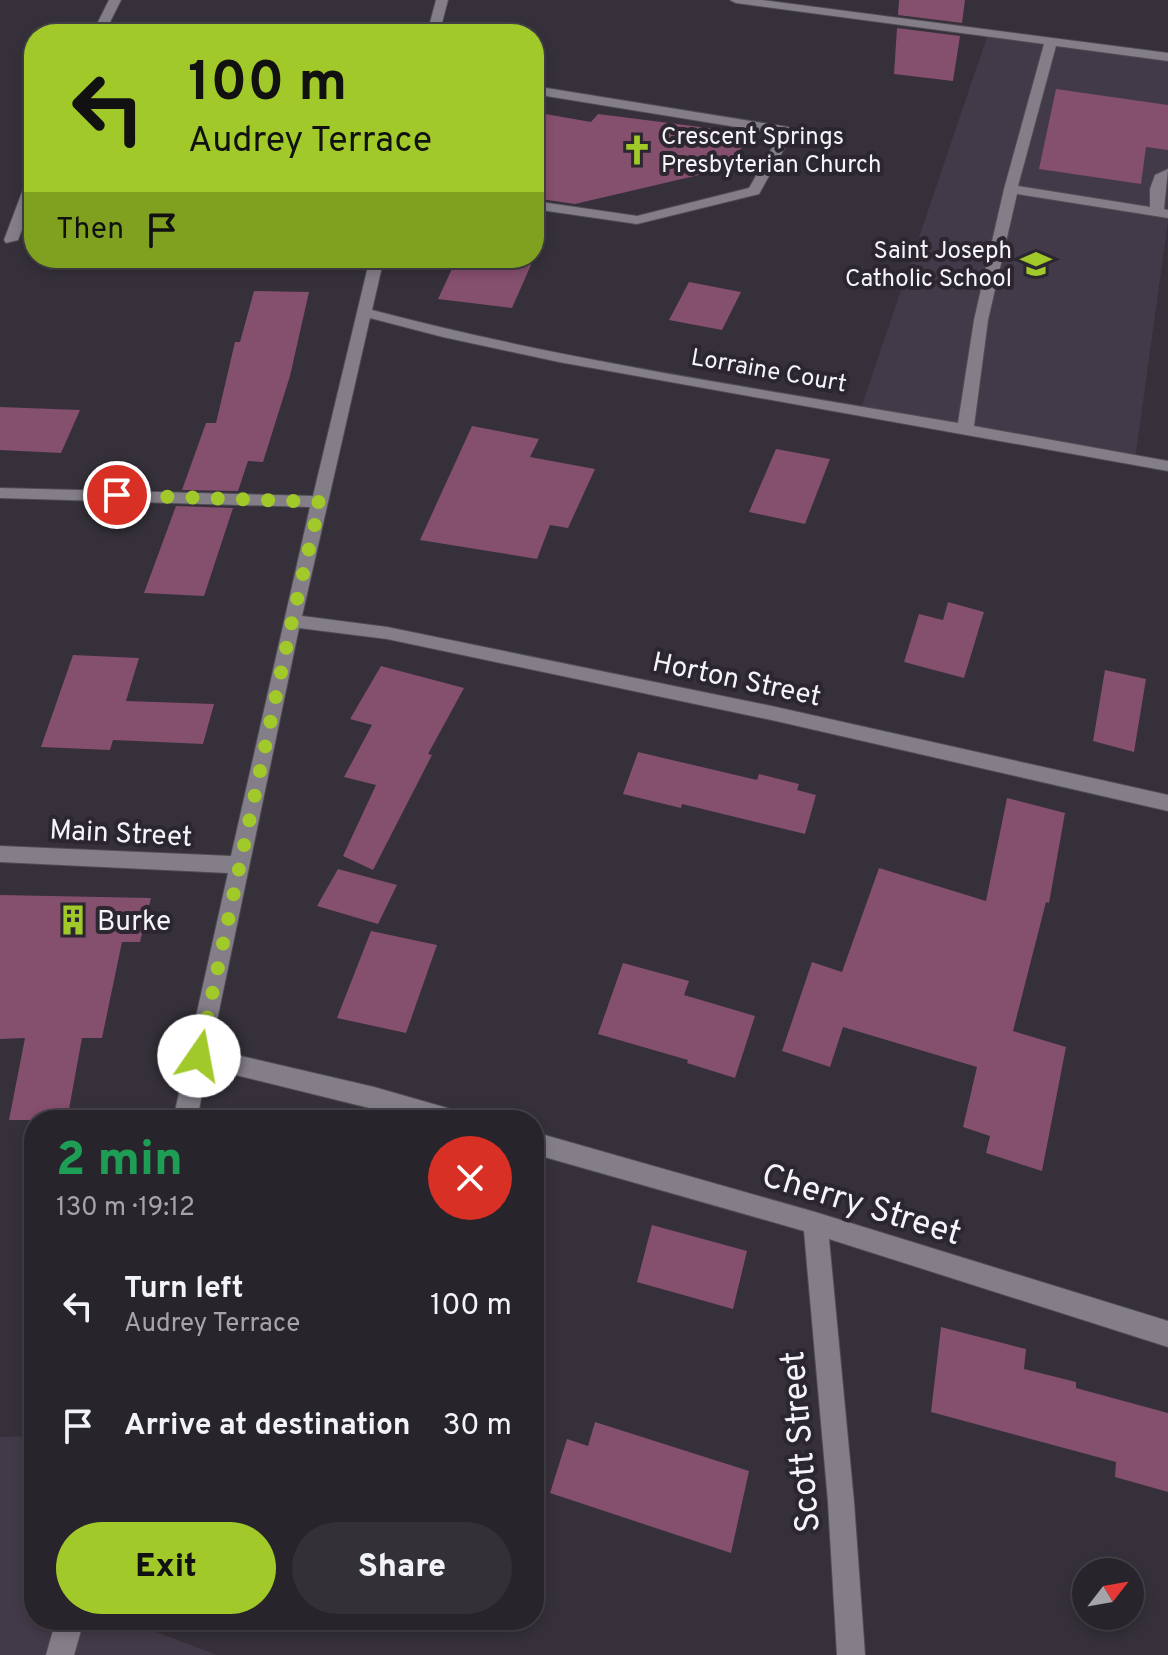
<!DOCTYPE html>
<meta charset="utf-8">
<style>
:root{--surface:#28242b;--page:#343037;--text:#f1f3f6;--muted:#a5a4a9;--line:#444147;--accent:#a1c929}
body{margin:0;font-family:Overpass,sans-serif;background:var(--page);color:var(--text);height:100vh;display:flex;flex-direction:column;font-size:30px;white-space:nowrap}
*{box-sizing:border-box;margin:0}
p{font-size:26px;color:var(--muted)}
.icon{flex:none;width:44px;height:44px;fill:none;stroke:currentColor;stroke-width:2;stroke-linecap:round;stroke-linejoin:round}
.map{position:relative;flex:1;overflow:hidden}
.side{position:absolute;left:24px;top:1110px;width:520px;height:520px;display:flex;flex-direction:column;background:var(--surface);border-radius:32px;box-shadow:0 4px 12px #0003,0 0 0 2px var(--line)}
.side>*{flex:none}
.hud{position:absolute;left:24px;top:24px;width:520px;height:244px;border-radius:32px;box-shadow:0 4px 12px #0003,0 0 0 2px var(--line);background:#a1c929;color:#111;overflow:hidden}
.needle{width:52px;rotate:59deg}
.fabs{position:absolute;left:1072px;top:1558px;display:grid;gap:16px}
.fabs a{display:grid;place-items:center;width:72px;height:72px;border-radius:50%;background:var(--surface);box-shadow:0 4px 12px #0003,0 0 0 2px var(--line);font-size:40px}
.pin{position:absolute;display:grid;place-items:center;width:68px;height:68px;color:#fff;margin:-34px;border:4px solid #fff;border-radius:50%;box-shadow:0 2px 8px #0007}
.me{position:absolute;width:88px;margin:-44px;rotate:12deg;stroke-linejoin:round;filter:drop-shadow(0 0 6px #0008)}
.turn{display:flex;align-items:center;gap:28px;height:168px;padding:0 32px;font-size:36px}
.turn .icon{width:104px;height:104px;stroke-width:2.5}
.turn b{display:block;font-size:56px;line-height:68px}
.then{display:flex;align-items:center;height:76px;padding:0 32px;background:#0003;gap:16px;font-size:30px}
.round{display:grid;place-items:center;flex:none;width:84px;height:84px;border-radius:42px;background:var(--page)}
.summary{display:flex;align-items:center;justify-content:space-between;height:136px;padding:0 32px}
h1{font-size:48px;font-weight:800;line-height:60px;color:#1e9e55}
.action{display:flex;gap:16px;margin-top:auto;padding:16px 32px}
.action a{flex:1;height:92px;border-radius:48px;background:var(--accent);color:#111;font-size:32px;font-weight:800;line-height:92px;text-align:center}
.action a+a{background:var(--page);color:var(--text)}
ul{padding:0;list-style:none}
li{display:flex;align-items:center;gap:24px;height:120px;padding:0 32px}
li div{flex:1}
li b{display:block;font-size:30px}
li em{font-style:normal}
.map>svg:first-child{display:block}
.built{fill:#423a48}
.building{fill:#854f6e}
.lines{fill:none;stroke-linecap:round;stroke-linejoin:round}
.minor-casing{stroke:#514d54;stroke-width:2}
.minor{fill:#847e88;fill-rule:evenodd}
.route{stroke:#a1c929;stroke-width:14;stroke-dasharray:0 25.2}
.labels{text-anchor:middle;stroke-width:8;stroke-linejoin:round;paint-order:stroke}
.far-poi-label{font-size:24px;fill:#f6f3f9;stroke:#2b262f;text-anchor:start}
.far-street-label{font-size:24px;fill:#f6f3f9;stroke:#2b262f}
.street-label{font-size:28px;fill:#f6f3f9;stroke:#2b262f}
.poi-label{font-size:28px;fill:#f6f3f9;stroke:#2b262f;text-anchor:start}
.near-street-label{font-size:34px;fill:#f6f3f9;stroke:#2b262f}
</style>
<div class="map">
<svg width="1168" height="1655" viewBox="0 0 1168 1655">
<rect width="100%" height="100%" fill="#353039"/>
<g class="built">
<polygon points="988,34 1168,57 1168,221 1135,460 860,411"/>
<polygon points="34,1436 34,1620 124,1620 217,1655 0,1655 0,1437"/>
</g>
<g class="building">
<polygon points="899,0 965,0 962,23 898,15"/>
<polygon points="897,28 960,36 953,81 894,74"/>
<polygon points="1056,89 1168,105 1168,150 1146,147 1141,184 1039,169"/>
<polygon points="534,112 591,122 598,114 748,133 733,167 575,204 534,198"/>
<polygon points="457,258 534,258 512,308 438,299"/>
<polygon points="689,282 741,292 722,330 669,320"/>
<polygon points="254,291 309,292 290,376 263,462 248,461 238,491 182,490 206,423 216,423 235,342 240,342"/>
<polygon points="0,407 80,410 61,453 0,450"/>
<polygon points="472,426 539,439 530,457 595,469 568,528 550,525 537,559 420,540"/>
<polygon points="776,449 830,459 805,524 749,512"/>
<polygon points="176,506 233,508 204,596 144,593"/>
<polygon points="948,602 984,612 964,678 904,662 919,614 943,620"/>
<polygon points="73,655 139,658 126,701 214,704 203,744 113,740 110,750 41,747"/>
<polygon points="381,666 464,688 428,754 432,755 373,870 343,856 376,785 344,777 372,725 350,719"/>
<polygon points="1105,670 1146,679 1134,752 1093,741"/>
<polygon points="638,752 757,780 759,774 799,784 797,790 816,795 805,834 682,804 681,808 623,794"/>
<polygon points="1007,798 1065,813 1049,903 1046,902 1013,1031 1066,1047 1042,1171 986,1153 990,1136 963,1127 977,1067 843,1027 830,1067 782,1051 812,962 842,972 879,868 986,901"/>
<polygon points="338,869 397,885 378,924 317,906"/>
<polygon points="0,895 151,898 140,942 122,942 102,1038 82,1038 67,1120 9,1120 25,1038 0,1039"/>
<polygon points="371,931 437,945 406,1033 337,1018"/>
<polygon points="623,963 689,981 684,995 755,1016 735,1078 687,1063 688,1060 598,1034"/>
<polygon points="652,1225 747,1251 733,1309 637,1282"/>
<polygon points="941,1327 1026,1349 1024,1369 1076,1382 1076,1388 1168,1413 1168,1492 1115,1477 1116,1462 931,1412"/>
<polygon points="595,1422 749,1471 731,1553 550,1493 567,1439 588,1446"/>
</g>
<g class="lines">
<g class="minor-casing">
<g id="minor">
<polygon points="109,0 121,0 104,34 92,34"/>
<polygon points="436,0 448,0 439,34 427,34"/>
<path d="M730,0H762L1168,53V61L1056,46L1018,186L1150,207V189L1155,175L1168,169L1164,209L1168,210V218L1017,194L988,320L974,426L1168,461V471L559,362L443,337L370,318L302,616L387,627L776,707L1168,795V811L776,721L387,639L299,628L211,1049L374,1087L454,1110L462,1113L466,1120H418L207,1068L197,1120H173L228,873L0,862V846L231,856L310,507L0,498V488L313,496L370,258H384L372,310C564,361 763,389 958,423L974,320L1004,189L1044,44L736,3Z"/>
<polygon points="534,86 788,127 794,131 759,194 637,224 534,209 534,201 637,216 749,188 780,134 534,94"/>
<polygon points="34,175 34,197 18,240 6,243 4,240 27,179"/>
<polygon points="534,1132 815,1212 1168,1321 1168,1347 829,1239 854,1502 865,1655 837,1655 828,1502 804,1231 534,1154"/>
<polygon points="56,1620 84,1620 74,1655 46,1655"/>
</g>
</g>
<use href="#minor" class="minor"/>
</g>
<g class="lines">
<polyline class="route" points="117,495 320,502 292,621 199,1056"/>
</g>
<defs>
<g id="church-bare" transform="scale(2.4)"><path d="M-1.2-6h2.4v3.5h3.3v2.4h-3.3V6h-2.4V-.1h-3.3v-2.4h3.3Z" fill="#a1c929" stroke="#2b262f" stroke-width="2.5" paint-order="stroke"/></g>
<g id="school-bare" transform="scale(2.4)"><path d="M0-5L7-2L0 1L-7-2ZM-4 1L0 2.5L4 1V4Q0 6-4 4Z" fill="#a1c929" stroke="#2b262f" stroke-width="2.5" paint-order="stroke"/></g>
<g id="building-bare" transform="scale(2.4)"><path d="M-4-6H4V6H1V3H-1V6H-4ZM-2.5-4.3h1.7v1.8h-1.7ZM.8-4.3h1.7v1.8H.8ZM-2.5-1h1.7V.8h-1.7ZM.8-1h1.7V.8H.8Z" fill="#a1c929" stroke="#2b262f" stroke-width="2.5" paint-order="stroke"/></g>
</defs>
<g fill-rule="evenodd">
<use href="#church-bare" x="637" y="150"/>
<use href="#school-bare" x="1036" y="264"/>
<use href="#building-bare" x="73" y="920"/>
</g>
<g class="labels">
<g class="far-poi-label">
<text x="661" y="144">Crescent Springs<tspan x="661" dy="28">Presbyterian Church</tspan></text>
<text x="1012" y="258" text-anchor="end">Saint Joseph<tspan x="1012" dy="28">Catholic School</tspan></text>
</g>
<g class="far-street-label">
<text transform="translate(769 370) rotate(10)" y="8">Lorraine Court</text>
</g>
<g class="street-label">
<text transform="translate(737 678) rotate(12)" y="10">Horton Street</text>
<text transform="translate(121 832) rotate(3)" y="10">Main Street</text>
</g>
<g class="poi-label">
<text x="97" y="930">Burke</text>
</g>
<g class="near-street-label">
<text transform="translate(862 1203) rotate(17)" y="12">Cherry Street</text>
<text transform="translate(799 1442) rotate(-95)" y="12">Scott Street</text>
</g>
</g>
</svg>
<div class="fabs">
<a><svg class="needle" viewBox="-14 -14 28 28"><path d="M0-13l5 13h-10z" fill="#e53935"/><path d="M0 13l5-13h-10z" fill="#a5a4a9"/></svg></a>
</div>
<div class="pin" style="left:117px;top:495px;background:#d93025"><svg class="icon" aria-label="arrive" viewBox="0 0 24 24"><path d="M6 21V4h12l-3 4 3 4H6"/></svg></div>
<svg class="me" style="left:199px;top:1056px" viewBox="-20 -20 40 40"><circle r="19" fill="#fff"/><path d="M0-13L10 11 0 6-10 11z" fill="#a1c929"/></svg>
<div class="hud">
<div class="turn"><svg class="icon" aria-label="left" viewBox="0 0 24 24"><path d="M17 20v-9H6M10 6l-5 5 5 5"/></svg><div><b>100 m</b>Audrey Terrace</div></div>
<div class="then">Then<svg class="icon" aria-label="arrive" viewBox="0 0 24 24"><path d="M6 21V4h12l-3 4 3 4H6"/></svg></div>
</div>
<section class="side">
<div class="summary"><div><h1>2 min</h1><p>130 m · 19:12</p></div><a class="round" style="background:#d93025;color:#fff"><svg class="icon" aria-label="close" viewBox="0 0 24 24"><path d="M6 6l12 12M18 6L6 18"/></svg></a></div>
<ul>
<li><svg class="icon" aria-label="left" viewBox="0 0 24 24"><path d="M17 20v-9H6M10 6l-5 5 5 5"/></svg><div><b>Turn left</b><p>Audrey Terrace</p></div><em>100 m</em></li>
<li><svg class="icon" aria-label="arrive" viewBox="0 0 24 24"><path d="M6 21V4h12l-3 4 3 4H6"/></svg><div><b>Arrive at destination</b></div><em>30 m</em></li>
</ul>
<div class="action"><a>Exit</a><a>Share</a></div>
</section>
</div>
